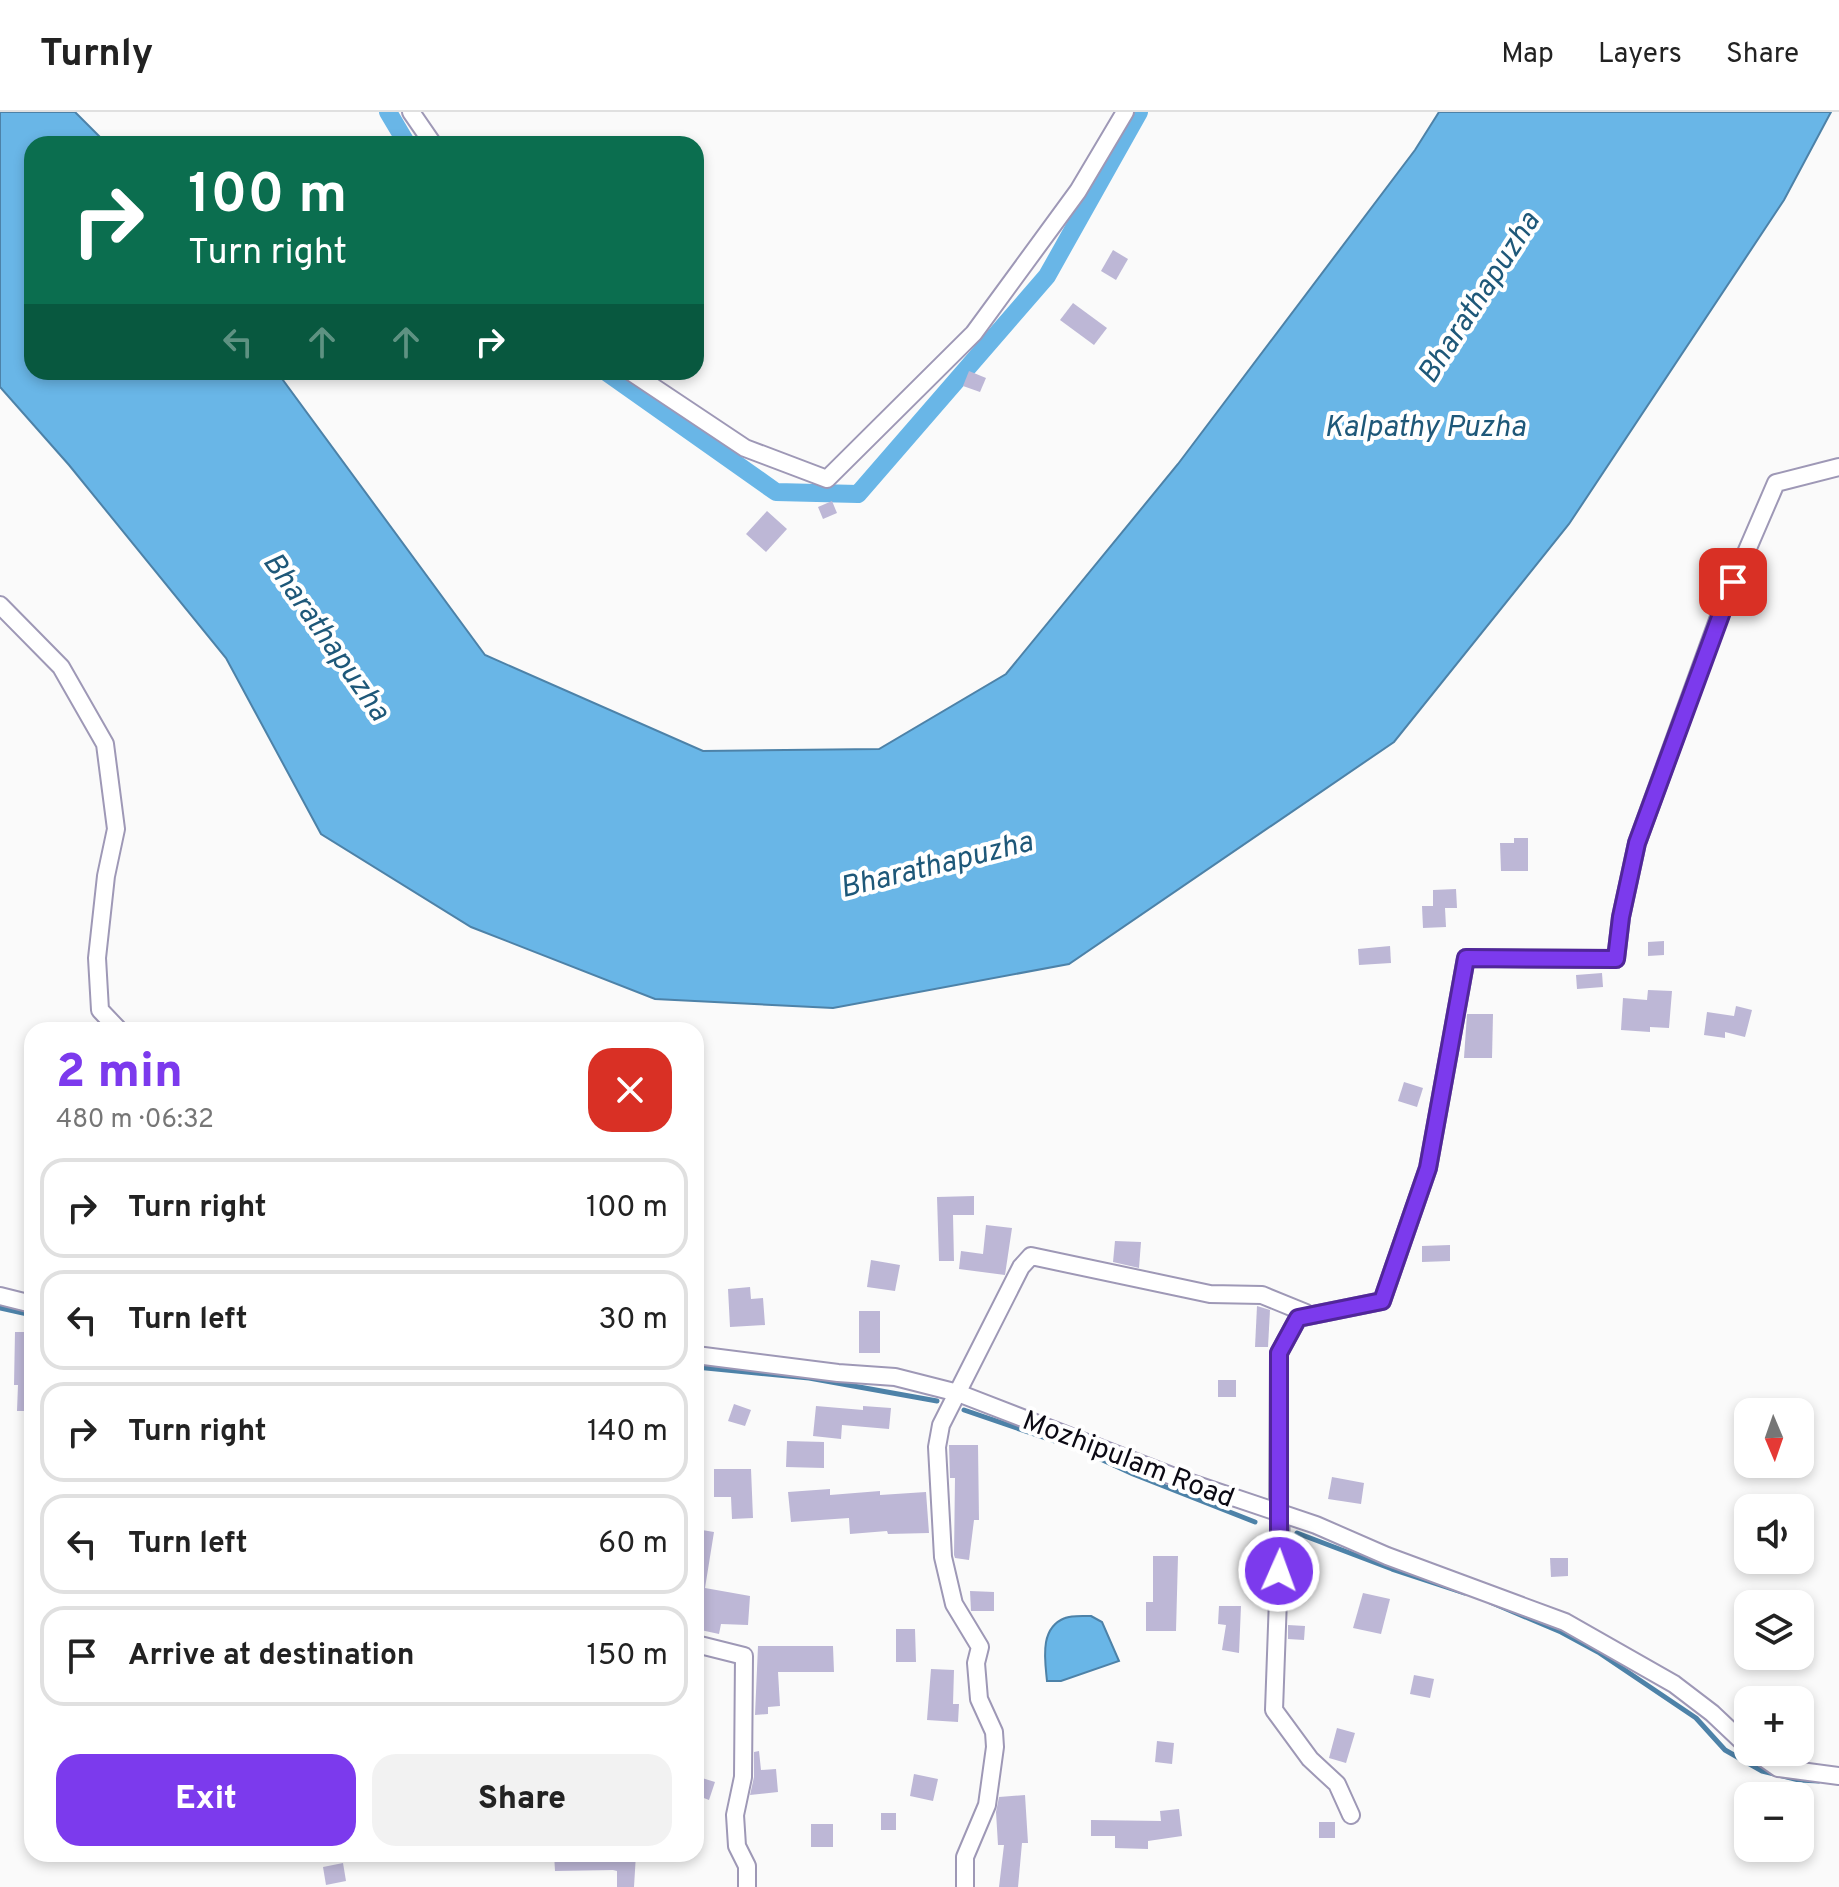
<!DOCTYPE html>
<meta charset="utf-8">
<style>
:root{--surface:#fff;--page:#f2f2f2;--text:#222;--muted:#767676;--line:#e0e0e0;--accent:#7c3aed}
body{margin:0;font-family:Overpass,sans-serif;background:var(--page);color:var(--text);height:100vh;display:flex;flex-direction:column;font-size:30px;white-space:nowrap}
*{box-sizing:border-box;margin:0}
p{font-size:26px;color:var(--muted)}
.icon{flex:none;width:44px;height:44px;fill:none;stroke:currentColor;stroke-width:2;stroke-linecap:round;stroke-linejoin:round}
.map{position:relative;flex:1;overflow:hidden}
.details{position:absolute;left:24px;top:910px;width:680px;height:840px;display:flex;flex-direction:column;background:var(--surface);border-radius:24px;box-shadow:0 4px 12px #0003}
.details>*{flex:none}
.top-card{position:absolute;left:24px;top:24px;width:680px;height:244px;border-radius:24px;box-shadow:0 4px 12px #0003;background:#0b6e4f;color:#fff;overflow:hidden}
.needle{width:52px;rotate:178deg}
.fabs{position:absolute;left:1734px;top:1286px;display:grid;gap:16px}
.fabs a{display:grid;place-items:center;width:80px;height:80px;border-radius:16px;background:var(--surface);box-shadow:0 4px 12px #0003;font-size:40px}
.pin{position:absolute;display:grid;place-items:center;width:68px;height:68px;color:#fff;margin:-34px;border-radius:16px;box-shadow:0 4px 12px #0006}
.me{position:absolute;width:88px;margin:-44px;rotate:2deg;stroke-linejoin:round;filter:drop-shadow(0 0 6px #0008)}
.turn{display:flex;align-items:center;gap:28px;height:168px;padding:0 32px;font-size:36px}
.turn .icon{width:104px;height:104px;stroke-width:2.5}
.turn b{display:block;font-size:56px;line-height:68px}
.lanes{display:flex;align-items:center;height:76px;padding:0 32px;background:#0003;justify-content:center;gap:40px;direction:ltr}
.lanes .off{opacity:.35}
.round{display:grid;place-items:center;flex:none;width:84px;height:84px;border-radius:24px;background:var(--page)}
.head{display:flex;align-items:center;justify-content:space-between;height:136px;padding:0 32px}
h1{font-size:48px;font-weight:800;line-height:60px;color:var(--accent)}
.action{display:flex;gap:16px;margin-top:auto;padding:16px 32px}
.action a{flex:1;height:92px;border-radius:24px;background:var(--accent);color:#fff;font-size:32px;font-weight:800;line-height:92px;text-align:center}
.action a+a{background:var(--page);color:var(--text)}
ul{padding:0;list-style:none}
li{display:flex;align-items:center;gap:24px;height:100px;margin:0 16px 12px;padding:0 16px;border:4px solid var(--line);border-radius:24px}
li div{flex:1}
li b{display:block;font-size:30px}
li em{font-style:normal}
header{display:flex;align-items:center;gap:48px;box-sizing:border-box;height:112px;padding:0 40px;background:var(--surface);border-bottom:2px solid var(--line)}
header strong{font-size:38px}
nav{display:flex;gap:44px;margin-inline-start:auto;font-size:28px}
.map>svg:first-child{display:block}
.water{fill:#69b6e7;stroke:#4d82a8;stroke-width:2}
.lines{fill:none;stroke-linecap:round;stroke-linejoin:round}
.stream{stroke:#4d82a8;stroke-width:5}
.canal{stroke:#69b6e7;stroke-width:18}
.building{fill:#bdb7d6}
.minor-casing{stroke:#9e98b6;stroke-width:20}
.minor{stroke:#fff;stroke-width:16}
.route-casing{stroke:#51269a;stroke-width:20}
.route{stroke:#7c3aed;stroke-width:14}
.labels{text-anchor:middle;stroke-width:8;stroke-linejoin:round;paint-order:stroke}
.street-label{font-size:28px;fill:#0c0a14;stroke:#fff}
.water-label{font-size:30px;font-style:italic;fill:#1e5879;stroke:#fff}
</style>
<header>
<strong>Turnly</strong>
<nav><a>Map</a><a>Layers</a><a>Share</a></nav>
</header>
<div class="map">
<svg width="1839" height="1775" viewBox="0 0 1839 1775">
<rect width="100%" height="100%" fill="#fafafa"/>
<g class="water">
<polygon points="0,0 75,0 107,32 32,32 32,260 277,260 485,543 703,639 879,637 1006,562 1178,352 1415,38 1439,0 1831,0 1784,88 1569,412 1394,630 1069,852 833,896 655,887 471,815 321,722 226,546 69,353 0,275"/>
<path d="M1091,1504L1102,1510L1119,1549L1061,1569H1047C1045,1548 1039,1516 1065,1506C1072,1503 1084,1504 1091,1504Z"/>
</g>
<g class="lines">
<g class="stream">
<polyline points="0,1196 32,1203"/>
<polyline points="696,1255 809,1266 937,1289"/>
<polyline points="964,1298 1081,1338 1133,1362 1255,1410"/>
<polyline points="1297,1421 1392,1457 1465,1481"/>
<polyline points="1490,1490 1561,1520 1598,1540 1696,1606 1725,1638 1762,1659 1799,1668 1819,1669"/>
</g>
<g class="canal">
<polyline points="388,0 407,32"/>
<polyline points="606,260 776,380 858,382 1047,164 1139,0"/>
</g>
</g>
<g class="building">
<polygon points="1113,138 1128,147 1116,168 1101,159"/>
<polygon points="1073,191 1107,216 1094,233 1060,208"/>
<polygon points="969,259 986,266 980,280 963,274"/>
<polygon points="832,389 837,401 823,407 818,395"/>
<polygon points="767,399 787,417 766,440 746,422"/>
<polygon points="1514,726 1528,726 1528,759 1501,759 1500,731 1514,731"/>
<polygon points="1456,777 1457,796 1445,796 1446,815 1423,816 1422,794 1433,794 1433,778"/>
<polygon points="1664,829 1664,843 1648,844 1648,830"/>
<polygon points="1390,834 1391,851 1359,853 1358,837"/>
<polygon points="1602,861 1603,875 1577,877 1576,863"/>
<polygon points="1648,878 1672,879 1669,916 1650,915 1650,920 1621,918 1623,886 1647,888"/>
<polygon points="1736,894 1752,898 1745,925 1725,920 1725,926 1704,923 1707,900 1734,904"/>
<polygon points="1467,902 1493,902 1492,946 1464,946"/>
<polygon points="1404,970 1423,976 1417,995 1398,989"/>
<polygon points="974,1084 974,1103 953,1103 954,1149 939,1149 937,1085"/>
<polygon points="986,1113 1012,1116 1005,1163 959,1157 961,1139 983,1142"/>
<polygon points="1115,1129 1141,1130 1139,1156 1113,1150"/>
<polygon points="1450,1133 1450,1149 1422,1150 1422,1134"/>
<polygon points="871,1148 900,1153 895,1179 867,1175"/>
<polygon points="750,1175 751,1187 763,1186 765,1213 730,1215 728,1177"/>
<polygon points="1257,1194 1270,1198 1268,1235 1255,1235"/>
<rect x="859" y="1199" width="21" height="42"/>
<polygon points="15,1220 32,1220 32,1299 17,1299 18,1273 14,1273"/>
<rect x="1218" y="1268" width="18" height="17"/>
<polygon points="734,1292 751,1298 745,1314 728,1309"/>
<polygon points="816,1294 863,1298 863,1294 891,1296 889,1317 842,1313 841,1327 813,1324"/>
<polygon points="787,1329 824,1330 824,1356 786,1355"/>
<polygon points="949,1333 978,1333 979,1408 974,1408 969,1448 955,1446 954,1443 955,1366 950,1366"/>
<polygon points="714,1357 751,1357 753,1406 732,1407 731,1385 714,1385"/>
<polygon points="1332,1365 1364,1371 1361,1392 1328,1387"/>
<polygon points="830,1377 830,1383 880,1379 880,1383 926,1380 929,1421 888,1422 887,1419 850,1422 849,1406 791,1410 788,1380"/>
<polygon points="696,1417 714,1420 705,1476 750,1484 748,1513 721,1512 719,1522 696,1517"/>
<polygon points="1153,1444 1178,1444 1176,1519 1146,1519 1146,1490 1153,1490"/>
<polygon points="1550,1446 1568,1446 1568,1464 1551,1465"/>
<polygon points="970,1479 994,1480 994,1499 971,1499"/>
<polygon points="1363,1481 1390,1487 1381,1522 1353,1516"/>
<polygon points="1219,1494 1241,1494 1239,1541 1222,1538 1226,1513 1218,1512"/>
<polygon points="1288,1513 1305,1514 1304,1528 1288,1527"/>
<polygon points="896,1517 915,1517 916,1550 896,1550"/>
<polygon points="758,1534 833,1534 834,1560 778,1560 780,1594 768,1595 768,1602 755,1603"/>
<polygon points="931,1557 954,1558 953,1592 959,1592 958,1610 927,1608"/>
<polygon points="1414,1563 1434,1567 1430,1586 1410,1582"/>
<polygon points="1337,1616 1355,1621 1346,1651 1329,1646"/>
<polygon points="1157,1629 1174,1631 1172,1652 1155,1650"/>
<polygon points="759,1639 761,1658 776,1657 778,1680 750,1683 754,1665 754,1640"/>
<polygon points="914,1662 938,1667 933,1689 910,1684"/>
<polygon points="702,1666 715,1670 709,1688 696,1683"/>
<polygon points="1025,1683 1028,1731 1022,1731 1018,1775 999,1775 1004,1733 998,1733 996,1700 999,1685"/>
<polygon points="1179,1697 1182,1724 1148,1729 1148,1737 1115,1736 1115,1724 1091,1724 1091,1708 1161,1709 1160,1699"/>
<rect x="881" y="1701" width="15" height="17"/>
<rect x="1319" y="1710" width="16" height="16"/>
<rect x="811" y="1712" width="22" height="23"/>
<polygon points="554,1742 636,1742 634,1775 617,1775 617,1759 613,1758 555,1759"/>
<polygon points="343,1751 346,1769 326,1773 323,1755"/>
</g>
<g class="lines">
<g class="minor-casing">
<g id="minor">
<polyline points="411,0 433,32"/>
<polyline points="631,260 745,336 827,367 974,221 1078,79 1125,0"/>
<polyline points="0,493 61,555 105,632 116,717 106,764 97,846 100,898 119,918"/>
<polyline points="0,1184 32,1192"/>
<polyline points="696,1243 838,1261 895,1265 958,1281 1185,1369 1316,1413 1387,1444 1565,1510 1674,1572 1712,1601 1748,1635"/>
<polyline points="696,1532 744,1544 743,1665 735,1703 737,1734 747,1754 747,1775"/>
<polyline points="1755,1640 1778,1656 1839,1664"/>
<polyline points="1351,1703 1337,1672 1310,1647 1274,1598 1281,1403 1278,1401 1279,1241 1298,1206 1382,1189 1428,1056 1466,846 1616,847 1621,805 1637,731 1723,494 1776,371 1839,355"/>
<polyline points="965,1775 965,1745 987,1693 995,1635 994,1620 979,1587 976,1551 980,1535 954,1492 943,1445 937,1335 941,1313 1021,1155 1031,1144 1210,1182 1262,1183 1306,1201 1299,1205"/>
</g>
</g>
<use href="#minor" class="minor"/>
</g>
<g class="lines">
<g class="route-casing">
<polyline id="route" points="1279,1459 1279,1241 1298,1206 1382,1189 1428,1056 1466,846 1616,847 1621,805 1637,731 1733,470"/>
</g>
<use href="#route" class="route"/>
</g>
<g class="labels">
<g class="street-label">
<text transform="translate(1129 1346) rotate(21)" y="10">Mozhipulam Road</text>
</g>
<g class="water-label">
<text transform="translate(1478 185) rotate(-57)" y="10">Bharathapuzha</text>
<text x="1425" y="324">Kalpathy Puzha</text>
<text transform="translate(327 524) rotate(55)" y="10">Bharathapuzha</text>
<text transform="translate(936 752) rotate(-14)" y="10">Bharathapuzha</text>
</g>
</g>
</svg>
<div class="fabs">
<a><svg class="needle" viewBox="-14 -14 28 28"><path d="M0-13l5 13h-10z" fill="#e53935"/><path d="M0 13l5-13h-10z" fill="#767676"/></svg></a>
<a><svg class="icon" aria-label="sound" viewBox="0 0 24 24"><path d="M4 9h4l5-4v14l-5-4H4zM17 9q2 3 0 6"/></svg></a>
<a><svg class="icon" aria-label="layers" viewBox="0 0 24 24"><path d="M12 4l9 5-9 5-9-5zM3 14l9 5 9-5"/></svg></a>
<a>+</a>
<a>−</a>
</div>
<div class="pin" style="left:1733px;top:470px;background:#d93025"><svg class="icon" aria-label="arrive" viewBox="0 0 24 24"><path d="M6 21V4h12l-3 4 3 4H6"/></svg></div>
<svg class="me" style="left:1279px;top:1459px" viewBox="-20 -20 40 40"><circle r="17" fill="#7c3aed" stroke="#fff" stroke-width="3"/><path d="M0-11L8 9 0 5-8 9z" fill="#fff"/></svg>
<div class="top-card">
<div class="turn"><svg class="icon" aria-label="right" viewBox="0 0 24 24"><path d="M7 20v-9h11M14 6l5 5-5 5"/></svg><div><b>100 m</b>Turn right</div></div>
<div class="lanes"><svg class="icon off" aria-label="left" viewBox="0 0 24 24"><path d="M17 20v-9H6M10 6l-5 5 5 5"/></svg><svg class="icon off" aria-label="ahead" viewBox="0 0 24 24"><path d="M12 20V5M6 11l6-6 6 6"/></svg><svg class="icon off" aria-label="ahead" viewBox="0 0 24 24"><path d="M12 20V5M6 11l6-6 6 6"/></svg><svg class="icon" aria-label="right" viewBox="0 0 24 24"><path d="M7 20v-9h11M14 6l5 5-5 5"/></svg></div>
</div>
<section class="details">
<div class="head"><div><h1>2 min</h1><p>480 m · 06:32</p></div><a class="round" style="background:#d93025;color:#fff"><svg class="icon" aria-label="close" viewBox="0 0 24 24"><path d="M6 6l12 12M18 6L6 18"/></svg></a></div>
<ul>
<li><svg class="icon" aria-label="right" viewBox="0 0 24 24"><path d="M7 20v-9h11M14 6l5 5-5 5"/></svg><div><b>Turn right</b></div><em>100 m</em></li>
<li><svg class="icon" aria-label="left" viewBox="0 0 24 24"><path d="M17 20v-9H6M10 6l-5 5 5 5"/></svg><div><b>Turn left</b></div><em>30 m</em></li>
<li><svg class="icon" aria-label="right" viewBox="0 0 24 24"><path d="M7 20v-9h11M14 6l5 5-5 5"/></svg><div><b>Turn right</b></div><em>140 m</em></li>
<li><svg class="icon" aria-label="left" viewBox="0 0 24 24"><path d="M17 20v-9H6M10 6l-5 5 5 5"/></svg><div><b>Turn left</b></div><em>60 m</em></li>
<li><svg class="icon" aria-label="arrive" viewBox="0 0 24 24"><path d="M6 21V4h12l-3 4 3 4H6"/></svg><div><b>Arrive at destination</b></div><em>150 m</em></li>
</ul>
<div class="action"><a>Exit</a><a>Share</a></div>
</section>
</div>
